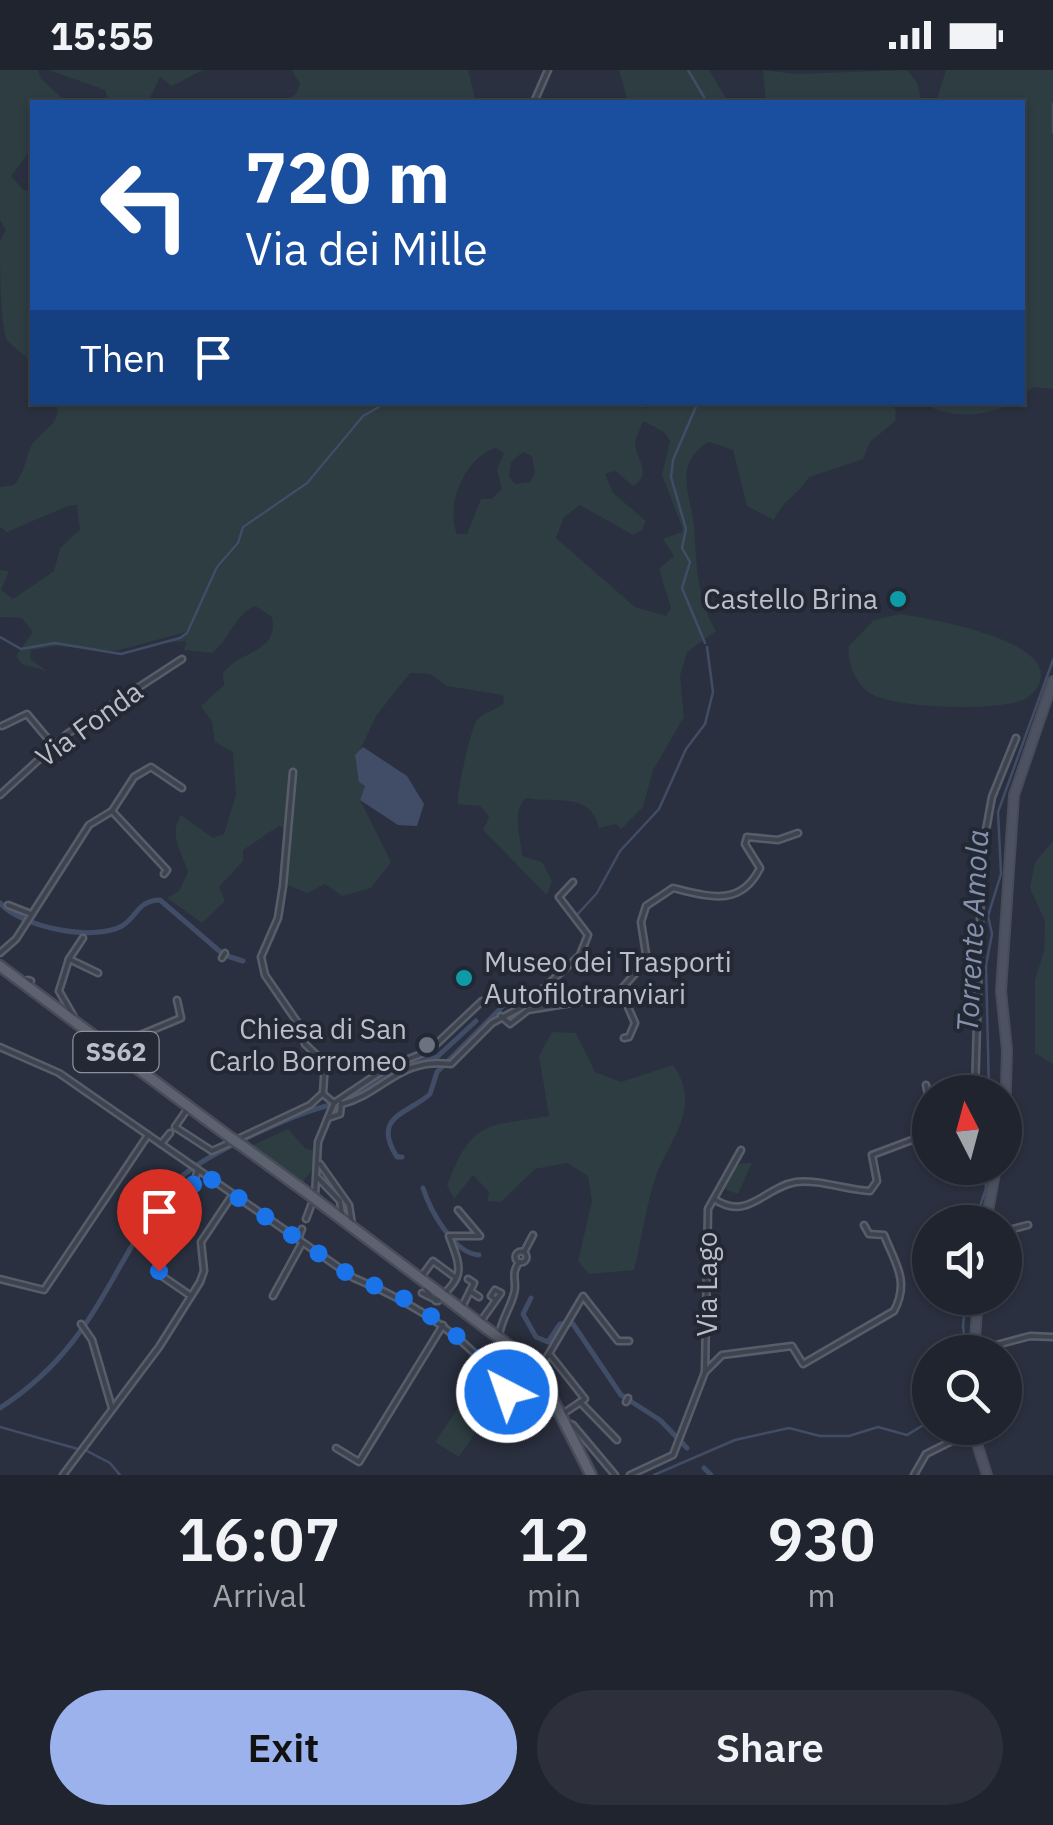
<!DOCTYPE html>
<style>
:root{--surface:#20242f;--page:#2d303b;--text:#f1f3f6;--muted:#a2a4aa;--line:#3d414b;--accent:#9cb2ec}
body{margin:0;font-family:"IBM Plex Sans",sans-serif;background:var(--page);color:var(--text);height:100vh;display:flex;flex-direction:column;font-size:38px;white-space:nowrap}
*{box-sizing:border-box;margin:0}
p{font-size:32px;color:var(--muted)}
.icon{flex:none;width:55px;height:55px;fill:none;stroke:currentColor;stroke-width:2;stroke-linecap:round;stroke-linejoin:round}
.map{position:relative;height:1405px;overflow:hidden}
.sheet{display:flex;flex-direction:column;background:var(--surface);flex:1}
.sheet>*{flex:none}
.hud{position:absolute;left:30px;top:30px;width:995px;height:305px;border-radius:0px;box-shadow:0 2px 8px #0004,0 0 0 2px var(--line);background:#1a4fa0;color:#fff;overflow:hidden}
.needle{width:65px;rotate:354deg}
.controls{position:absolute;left:912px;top:1005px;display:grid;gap:20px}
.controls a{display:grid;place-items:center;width:110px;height:110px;border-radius:50%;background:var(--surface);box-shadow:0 2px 8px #0004,0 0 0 2px var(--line);font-size:50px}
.pin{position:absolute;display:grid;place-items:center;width:85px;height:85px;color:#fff;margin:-102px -42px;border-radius:50% 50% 50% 0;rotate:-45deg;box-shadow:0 0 10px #0007}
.pin .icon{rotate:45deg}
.me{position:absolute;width:110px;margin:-55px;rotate:319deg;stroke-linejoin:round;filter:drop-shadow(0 0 8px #0008)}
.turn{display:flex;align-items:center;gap:35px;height:210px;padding:0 50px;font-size:45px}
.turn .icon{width:130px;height:130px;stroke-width:2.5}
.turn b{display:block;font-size:70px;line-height:85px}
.then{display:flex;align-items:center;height:95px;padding:0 50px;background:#0003;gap:20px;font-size:38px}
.eta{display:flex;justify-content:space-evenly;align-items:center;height:170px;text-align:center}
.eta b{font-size:60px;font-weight:600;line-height:70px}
.action{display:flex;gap:20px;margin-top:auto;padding:20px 50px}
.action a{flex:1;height:115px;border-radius:60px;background:var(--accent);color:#111;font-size:40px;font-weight:600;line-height:115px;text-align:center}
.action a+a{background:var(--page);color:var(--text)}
.status{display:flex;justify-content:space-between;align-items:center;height:70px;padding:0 50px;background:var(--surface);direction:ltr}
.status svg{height:28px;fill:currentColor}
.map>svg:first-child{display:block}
.green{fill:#2d3d41;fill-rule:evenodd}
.water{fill:#414d66}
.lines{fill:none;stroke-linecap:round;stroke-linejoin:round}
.stream{stroke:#414d66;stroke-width:2.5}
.canal{stroke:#414d66;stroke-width:5}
.street-tunnel{stroke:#404554;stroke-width:4;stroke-dasharray:4 2;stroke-linecap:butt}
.street-casing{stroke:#585e69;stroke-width:9}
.secondary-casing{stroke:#474c58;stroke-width:12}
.primary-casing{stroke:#474c58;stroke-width:14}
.street{stroke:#3d434f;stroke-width:4}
.secondary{stroke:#4c5262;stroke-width:8}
.primary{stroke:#5c626f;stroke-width:9}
.primary-bridge-casing{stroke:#474c58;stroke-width:14;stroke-linecap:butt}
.primary-bridge{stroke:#5c626f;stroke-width:9}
.route{stroke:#1a73e8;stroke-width:18;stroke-dasharray:0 32.4}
.culture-dot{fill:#0f9aa8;stroke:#222834;stroke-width:4}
.worship-dot{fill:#6b7280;stroke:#222834;stroke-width:4}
.labels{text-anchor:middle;stroke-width:8;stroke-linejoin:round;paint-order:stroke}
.shield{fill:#222834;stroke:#8c919c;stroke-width:2.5}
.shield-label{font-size:25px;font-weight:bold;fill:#babec9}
.poi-label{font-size:28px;fill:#babec9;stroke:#222834;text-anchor:end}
.street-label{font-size:28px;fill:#babec9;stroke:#222834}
.water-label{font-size:30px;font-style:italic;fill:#8692ad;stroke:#222834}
</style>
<div class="status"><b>15:55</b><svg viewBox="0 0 49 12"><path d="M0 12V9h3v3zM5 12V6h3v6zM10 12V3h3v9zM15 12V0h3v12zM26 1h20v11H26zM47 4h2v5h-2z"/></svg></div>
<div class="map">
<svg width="1053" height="1405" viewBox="0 0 1053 1405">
<rect width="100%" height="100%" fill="#2a303f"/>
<g class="green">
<path d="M0,0H38L41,9L63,29L32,32V78L11,106L23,120L32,121V297C27,282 12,279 6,268C0,243 0,201 0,171L6,160L0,150Z"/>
<polygon points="49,0 203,0 172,16 160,7 148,32 109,32 105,20"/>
<polygon points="292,0 468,0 476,32 282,32 296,24 300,14"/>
<polygon points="619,0 709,0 728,32 628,32"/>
<polygon points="763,0 797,4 907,0 917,13 922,32 766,32"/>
<polygon points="946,0 1053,0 1053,319 1034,317 1023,324 1022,32 936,32"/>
<path d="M642,332L646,339L652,332H891L896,341L895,351L870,372L863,389L809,407C798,425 782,431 774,450L747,436L733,380L709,372C673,392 690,424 694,456C697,495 696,526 716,561L687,582L680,606L684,647L653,700L643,737L621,759L616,754L599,758C590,721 557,734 526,728C511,742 521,767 522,786L542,792L552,811L547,825L483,760L489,747L480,736L458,734C456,725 471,657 477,650C484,642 496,640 504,633L503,625L447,616L430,604L410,603L376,646L355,691L365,716L360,730L391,792L371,818L342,826L325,814L307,823L288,815C281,798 292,779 288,761L279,756L243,780V791L219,817L225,831L202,853L167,828L179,821L188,802C182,783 168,764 181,745L213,768L224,764L236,724L233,682L215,672L212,652L201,636L224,615L223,603C239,580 279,584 272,547L255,536C235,544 230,569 212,583L184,580L186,571L164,573L188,563L218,498L239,474L244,457L307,413L363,347L390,333ZM643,351L664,362L670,371L662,405L682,457V462L663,469L674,486L659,499L671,538L666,546L635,537L556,468L564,447L580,435L633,465L642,460L646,451L613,423L605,404L615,401L633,416C654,403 635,390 635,371ZM496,378L504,383L497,399L502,419L491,429H481L467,464H457C445,435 465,387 496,378ZM523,382L532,386L535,403L530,412L515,414L509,407L511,392Z"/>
<path d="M932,332H1011V333C988,347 954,348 930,337Z"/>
<path d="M57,333V332L387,333L362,345L306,412L242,456L237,473L216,497L186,562L116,581L56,576L31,580L30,589L47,601L22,594L16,586L33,562L22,548L0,547V500L9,501L1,520L13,529L54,501L60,478L80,460L77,435L68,436L7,462L0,457V417L14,415C27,400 26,381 34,372C45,358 61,354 57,333Z"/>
<path d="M900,544C927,548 1045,568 1041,607C1040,616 1031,627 1023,630C995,641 894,639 870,623C857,615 846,592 849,576L874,550Z"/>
<polygon points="1053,771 1053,994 1035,983 1035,910 1044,881 1045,851 1030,818 1035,792"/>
<path d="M552,962L576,963L595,1002L621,1012L673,995C703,1037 670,1068 656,1106C646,1135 642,1169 634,1200L589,1204L578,1191L592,1131L588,1106L567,1093L535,1099L501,1132L487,1131L489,1122L473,1105L454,1129L447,1115C473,1049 485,1057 549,1046L539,986Z"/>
<polygon points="288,1059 305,1078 314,1081 314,1097 302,1113 251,1076"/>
<polygon points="752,1093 738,1124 722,1118 733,1094"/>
<polygon points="481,1304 504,1320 459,1387 435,1372"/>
</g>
<polygon class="water" points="363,677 407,706 424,734 417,756 398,755 360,730 365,716 359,712 355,685"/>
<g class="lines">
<g class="stream">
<polyline points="688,0 707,32"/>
<polyline points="1053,34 1053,62"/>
<polyline points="698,332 673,390 671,407 686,459 682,478 690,492 682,518 705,573"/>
<polyline points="0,567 21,579 55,573 121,584 180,568 187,563 217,497 238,473 243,457 307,413 363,346 388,332"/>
<polyline points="576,846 597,823 620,781 659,739 686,679 705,654 713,622 707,577"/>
<polyline points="989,1022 986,895 992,864 988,846 1001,804 998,742 1053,590"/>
<polyline points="975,1152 986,1118 984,1098"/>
<polyline points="966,1282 963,1256 966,1228"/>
<polyline points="0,1357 78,1379"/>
<polyline points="87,1381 110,1393 120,1405"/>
<polyline points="654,1405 735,1370 789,1358 820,1366 849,1366 878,1357 907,1365 930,1351"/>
</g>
<g class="canal">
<path d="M0,833C21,857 93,872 122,856C137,847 138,830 160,830L224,885L243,891"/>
<polyline points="346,1030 390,1002 437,987 476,951"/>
<path d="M402,1087H397C371,1046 408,1044 430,1024L437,1002L503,936"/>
<path d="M423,1118C430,1140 454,1184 479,1185"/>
<polyline points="531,1228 523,1244 536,1267 548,1272 560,1254 573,1254 621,1325 660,1350 687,1378"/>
<path d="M0,1338C98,1274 107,1198 173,1115C196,1087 294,1044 330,1035"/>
<polyline points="704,1398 711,1405"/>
</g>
<polyline class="street-tunnel" points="432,1224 435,1226"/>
<g class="street-casing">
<g id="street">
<polyline points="534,32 548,0"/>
<polyline points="2,656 27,644 53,675"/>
<polyline points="293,702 283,816 278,848 261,887 265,905 300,956 305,974 325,993 323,1023"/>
<polyline points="0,725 67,664 182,589"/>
<polyline points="112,741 167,800 164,804"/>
<polyline points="8,835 31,844"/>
<polyline points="0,883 16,869 89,755 112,741 134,707 151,697 182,718"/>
<polyline points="222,888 225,883"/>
<polyline points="69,889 98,903"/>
<polyline points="28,910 31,911"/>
<polyline points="621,921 635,953 629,967 624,968"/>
<path d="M501,946L510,954L528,940L615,926L642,896L646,884L641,852L646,836L673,818C710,827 741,837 760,798L745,774L747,767L778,770L798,763"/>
<polyline points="74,947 59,921 69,889 83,868"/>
<polyline points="108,976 125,977 133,968 181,948 177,930"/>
<path d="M0,977L59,1003L354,1208C416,1233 469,1268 508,1321"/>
<polyline points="926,1015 930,1034"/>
<polyline points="975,1022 982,782 992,727 1016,668"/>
<polyline points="334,1033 388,997 429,981 482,931"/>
<path d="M342,1034C384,1023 399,987 451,994L492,953L524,936L580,885L588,865L559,827L573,812"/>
<polyline points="186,1041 175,1057 212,1081 232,1072"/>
<polyline points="328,1048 340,1044 341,1033"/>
<polyline points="238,1069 310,1035 323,1023"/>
<polyline points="161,1074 170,1063"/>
<polyline points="320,1094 349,1135 352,1154"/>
<polyline points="318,1108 340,1131 342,1144"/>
<polyline points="315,1125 318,1072 334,1033 323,1024"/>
<path d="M714,1129C748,1152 764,1117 796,1112C818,1109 847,1120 870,1121L877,1111L872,1085L912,1070L930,1051"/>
<polyline points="306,1149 312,1133"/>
<polyline points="1005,1161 1028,1155"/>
<polyline points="298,1169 302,1159"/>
<circle cx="521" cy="1187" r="5.5"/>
<polyline points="524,1182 533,1165"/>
<polyline points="421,1207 433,1191 456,1208"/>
<polyline points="0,1209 44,1220 148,1065"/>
<polyline points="426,1219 430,1226"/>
<polyline points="470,1221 479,1227"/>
<polyline points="422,1223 438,1231"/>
<polyline points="191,1226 162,1206 155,1181 190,1124 198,1100"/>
<polyline points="273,1226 302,1173"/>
<path d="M436,1231C466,1206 461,1198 449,1166H480L458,1140"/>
<polyline points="462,1237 474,1213 468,1209"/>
<polyline points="481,1251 501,1223 495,1220 491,1226 496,1230"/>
<polyline points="81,1254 92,1270 112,1338"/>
<path d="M499,1267C500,1249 515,1232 515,1217C515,1205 512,1204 519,1192"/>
<polyline points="974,1281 1030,1266 1053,1267"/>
<polyline points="551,1286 585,1329 564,1343"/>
<path d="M705,1302L722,1285L792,1276L803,1294L894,1241C910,1211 895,1193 884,1165L869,1164L864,1155"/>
<polyline points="537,1304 583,1226 618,1271 629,1271"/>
<polyline points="520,1314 532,1320 554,1342"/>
<polygon points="509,1321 511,1324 509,1326 507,1324"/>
<polyline points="580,1332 617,1370"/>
<polyline points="626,1332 628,1328"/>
<polyline points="565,1352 573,1355 615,1405"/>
<polyline points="336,1378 359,1392 443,1255"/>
<polyline points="63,1405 159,1277 200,1212 204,1201 201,1172 233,1124"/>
<polyline points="630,1405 673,1385 705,1302 708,1139 741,1080"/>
<polyline points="914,1405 926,1384 972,1361"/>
</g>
</g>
<g class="secondary-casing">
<g id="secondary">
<polyline points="1005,1051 1007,980 1001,921 1014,725 1053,611"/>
<polyline points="986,1152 996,1098"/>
<polyline points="974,1282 978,1228"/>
<polyline points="972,1358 987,1405"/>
</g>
</g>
<g class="primary-casing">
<g id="primary">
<polyline points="0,896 231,1068"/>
<polyline points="244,1077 310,1125"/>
<polyline points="319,1132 511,1277 551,1326 591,1405"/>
<polyline points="528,1301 524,1312 536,1312"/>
</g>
</g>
<use href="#street" class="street"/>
<use href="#secondary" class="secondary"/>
<use href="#primary" class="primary"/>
<g class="primary-bridge-casing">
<g id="primary-bridge">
<polyline points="231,1068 244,1077"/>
<polyline points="310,1125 319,1132"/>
</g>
</g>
<use href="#primary-bridge" class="primary-bridge"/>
</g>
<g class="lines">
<polyline class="route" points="159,1201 156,1176 190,1124 198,1100 354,1208 397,1224 443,1254 484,1290 507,1322"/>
</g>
<g class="culture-dot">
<circle cx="898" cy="529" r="10"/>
<circle cx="464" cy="908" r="10"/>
</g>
<circle class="worship-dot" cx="427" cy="975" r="10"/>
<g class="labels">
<rect class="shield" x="73.5" y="962" width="85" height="40" rx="8"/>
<g class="shield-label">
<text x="116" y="991">SS62</text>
</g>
<g class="poi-label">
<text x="878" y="539">Castello Brina</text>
<text x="484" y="902" text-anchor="start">Museo dei Trasporti<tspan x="484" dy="32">Autofilotranviari</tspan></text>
<text x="407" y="969">Chiesa di San<tspan x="407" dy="32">Carlo Borromeo</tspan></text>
</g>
<g class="street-label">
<text transform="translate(89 654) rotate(-36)" y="10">Via Fonda</text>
<text transform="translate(707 1214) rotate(-90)" y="10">Via Lago</text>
</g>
<g class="water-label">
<text transform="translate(973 861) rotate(-87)" y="10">Torrente Amola</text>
</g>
</g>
</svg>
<div class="controls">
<a><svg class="needle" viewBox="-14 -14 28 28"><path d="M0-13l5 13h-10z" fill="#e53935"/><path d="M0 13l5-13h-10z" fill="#a2a4aa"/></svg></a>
<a><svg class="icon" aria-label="sound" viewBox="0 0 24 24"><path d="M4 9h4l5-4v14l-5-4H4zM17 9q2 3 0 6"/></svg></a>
<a><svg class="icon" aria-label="search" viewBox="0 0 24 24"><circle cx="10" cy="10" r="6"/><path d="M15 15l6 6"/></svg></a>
</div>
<div class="pin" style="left:159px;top:1201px;background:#d93025"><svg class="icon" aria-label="arrive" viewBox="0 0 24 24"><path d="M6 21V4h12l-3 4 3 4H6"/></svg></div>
<svg class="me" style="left:507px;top:1322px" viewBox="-20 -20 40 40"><circle r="17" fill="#1a73e8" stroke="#fff" stroke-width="3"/><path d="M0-11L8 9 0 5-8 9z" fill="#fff"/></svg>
<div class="hud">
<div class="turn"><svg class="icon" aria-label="left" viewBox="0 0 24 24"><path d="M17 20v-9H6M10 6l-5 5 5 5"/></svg><div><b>720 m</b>Via dei Mille</div></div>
<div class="then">Then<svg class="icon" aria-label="arrive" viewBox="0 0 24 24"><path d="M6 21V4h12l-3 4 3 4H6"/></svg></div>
</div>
</div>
<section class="sheet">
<div class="eta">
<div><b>16:07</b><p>Arrival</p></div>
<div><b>12</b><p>min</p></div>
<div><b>930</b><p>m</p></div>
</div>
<div class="action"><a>Exit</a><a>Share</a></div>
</section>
